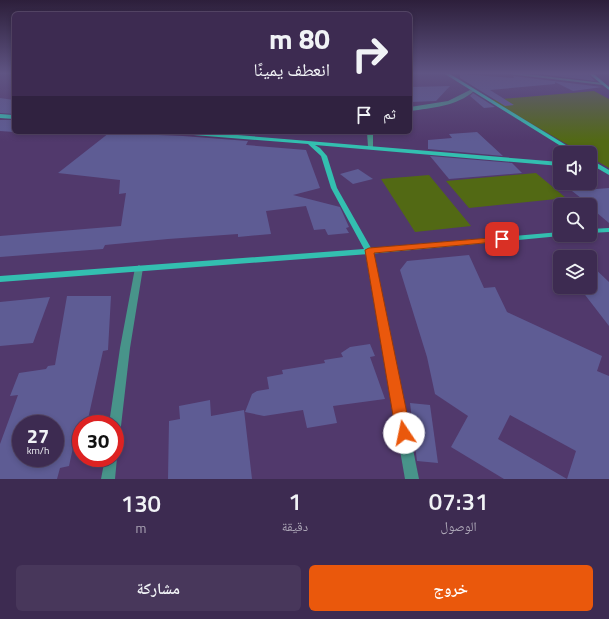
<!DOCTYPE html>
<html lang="ar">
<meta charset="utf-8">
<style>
:root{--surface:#3d2b51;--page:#48375b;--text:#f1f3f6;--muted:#ada7b7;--line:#564768;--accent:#ea580c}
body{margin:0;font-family:"Titillium Web","Noto Naskh Arabic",sans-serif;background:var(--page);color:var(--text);direction:rtl;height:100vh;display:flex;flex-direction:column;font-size:15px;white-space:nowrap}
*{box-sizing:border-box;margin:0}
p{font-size:13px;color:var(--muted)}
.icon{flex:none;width:22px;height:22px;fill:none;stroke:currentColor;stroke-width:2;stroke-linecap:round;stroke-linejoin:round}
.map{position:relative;height:479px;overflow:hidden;direction:ltr}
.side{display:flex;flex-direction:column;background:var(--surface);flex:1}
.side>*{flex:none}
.guide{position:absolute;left:12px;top:12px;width:400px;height:122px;border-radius:6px;box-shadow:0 2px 6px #0003,0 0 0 1px var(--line);direction:rtl;background:#3d2b51;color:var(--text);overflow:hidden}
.buttons{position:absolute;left:553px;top:146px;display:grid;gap:8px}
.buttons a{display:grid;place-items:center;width:44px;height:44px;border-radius:6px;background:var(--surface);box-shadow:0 2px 6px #0003,0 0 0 1px var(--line);font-size:20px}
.speed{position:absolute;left:12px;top:415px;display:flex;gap:8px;font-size:20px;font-weight:700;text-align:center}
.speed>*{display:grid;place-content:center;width:52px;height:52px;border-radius:50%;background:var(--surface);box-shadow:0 2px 6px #0003,0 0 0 1px var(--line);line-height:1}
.speed small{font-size:10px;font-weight:400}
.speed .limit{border:6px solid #d22;background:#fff;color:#111}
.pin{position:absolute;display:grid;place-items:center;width:34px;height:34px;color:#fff;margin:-17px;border-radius:8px;box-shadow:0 2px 6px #0006}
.me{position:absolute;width:44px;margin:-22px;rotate:349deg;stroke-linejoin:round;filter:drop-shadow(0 0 3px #0008)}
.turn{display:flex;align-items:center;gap:14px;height:84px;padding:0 16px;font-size:18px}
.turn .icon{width:52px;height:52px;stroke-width:2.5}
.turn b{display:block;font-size:28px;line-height:34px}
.then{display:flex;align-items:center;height:38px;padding:0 16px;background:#0003;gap:8px;font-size:15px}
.eta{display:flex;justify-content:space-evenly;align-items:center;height:68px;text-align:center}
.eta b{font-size:24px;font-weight:600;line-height:28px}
.button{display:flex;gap:8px;margin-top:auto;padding:8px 16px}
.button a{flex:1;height:46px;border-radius:6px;background:var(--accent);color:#fff;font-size:16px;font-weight:600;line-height:46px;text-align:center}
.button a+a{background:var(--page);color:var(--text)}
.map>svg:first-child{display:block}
.green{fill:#526914}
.building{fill:#5e5c94;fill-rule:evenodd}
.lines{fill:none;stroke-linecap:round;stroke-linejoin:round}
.street{fill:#48948a;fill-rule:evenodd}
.secondary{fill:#33bfb0;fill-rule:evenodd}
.route{fill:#ea580c;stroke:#983908}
</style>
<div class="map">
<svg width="609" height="479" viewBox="0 0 609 479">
<rect width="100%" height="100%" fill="#51396c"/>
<g class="green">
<polygon points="594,91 609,99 609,168 590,157 590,153 582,153 491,100"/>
<polygon points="536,173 566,198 469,208 446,181"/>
<polygon points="429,175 471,226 415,232 381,179"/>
</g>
<g class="building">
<polygon points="460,74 514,78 513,76 602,87 573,91 555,82 555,84 490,90 514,105 505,106 460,78"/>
<polygon points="540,74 588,74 595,81"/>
<polygon points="450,86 436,101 410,102 410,87"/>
<polygon points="473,93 495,107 484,108 470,96"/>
<polygon points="0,98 14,100 14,114 0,113"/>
<polygon points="0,120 14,120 14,132 0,131"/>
<polygon points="477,132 503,156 428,149 428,140 452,138 449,134"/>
<polygon points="109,133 183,136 248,141 246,145 306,150 320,188 293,195 340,207 349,227 346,228 349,233 328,235 325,229 314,230 306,206 266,211 271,234 238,237 238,234 168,239 105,245 103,249 0,257 0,236 121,226 126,193 119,194 120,180 58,173"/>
<polygon points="430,156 512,163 522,173 449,179"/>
<polygon points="358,169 373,179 353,184 340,174"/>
<polygon points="609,188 609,223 590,207 590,205 572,191"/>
<path d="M469,255L484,288L495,287L507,312L602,356L597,371L609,376V479H504L451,447L468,416L435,394L427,357L400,270L407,261ZM510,415L576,451L567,479L498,439Z"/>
<polygon points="590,264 609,282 609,326 579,287 590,287"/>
<path d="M67,296H111L108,350L103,351L88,419L81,420L80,443H74L69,466L60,468L57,479H0V444L18,395L10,396L19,373L46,369L48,366L55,365ZM21,424H55V458H21Z"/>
<polygon points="50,297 33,343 0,346 0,302"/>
<polygon points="370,344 375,356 370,357 385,399 333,406 337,423 307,428 303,410 264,416 245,412 252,394 257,391 269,389 267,377 283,374 282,370 325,363 324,360 343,357 341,353 350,347"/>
<polygon points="210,400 211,416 244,410 252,479 168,479 169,421 180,419 179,406"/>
<polygon points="410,403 430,405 438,463 417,461"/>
</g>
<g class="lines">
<g class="street">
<polygon points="509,74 525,74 603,83 605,84 603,85"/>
<path d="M470,90L474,91C457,106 432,108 410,111V107L448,101Z"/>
<polygon points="367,132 373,132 373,148 369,148 368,147"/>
<polygon points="369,248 373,251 419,479 405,479 365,251"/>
<polygon points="139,265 143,268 130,348 121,426 119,430 115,431 115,424 109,424 120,348 135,268"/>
<polygon points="115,453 117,458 115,479 101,479 105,458 115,458"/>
</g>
<g class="secondary">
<polygon points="445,74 450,74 579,153 572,153"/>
<polygon points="589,74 594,74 609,87 609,90"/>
<polygon points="0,114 14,115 14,119 0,118"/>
<polygon points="178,132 201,132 560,162 560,166 315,145 320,148 327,156 337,188 371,248 560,232 560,235 563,235 560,236 369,254 0,282 0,276 364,249 331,188 321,156 308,144 181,134"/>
<polygon points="590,159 609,170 609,175 590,164"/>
<polygon points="609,228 609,232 590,233 590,229"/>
</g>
</g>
<linearGradient id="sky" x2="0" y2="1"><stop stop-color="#2d1f3b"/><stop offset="0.52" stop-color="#5f5483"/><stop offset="1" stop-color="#5f5483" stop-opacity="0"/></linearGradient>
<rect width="609" height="141" fill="url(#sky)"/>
<polygon class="route" points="502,237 507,239 506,241 374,253 411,433 408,438 404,440 399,438 396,433 365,250 369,248"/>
</svg>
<div class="buttons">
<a><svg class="icon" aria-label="sound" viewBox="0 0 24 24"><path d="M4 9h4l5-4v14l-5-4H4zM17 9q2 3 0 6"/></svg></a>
<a><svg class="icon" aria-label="search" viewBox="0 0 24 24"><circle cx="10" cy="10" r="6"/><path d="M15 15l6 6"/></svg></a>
<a><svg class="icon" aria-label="layers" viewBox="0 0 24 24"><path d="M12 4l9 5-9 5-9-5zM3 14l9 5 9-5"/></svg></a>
</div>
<div class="speed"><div>27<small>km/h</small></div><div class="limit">30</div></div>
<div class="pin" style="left:502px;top:239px;background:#d93025"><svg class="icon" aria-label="arrive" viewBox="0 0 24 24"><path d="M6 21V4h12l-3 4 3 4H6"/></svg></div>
<svg class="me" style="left:404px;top:433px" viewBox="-20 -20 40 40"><circle r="19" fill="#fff"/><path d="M0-13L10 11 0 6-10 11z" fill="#ea580c"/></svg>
<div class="guide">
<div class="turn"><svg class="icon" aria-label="right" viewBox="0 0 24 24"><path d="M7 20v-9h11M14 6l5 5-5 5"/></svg><div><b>80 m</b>انعطف يمينًا</div></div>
<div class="then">ثم<svg class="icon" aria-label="arrive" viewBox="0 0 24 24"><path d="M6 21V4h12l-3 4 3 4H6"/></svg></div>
</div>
</div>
<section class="side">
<div class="eta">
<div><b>07:31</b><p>الوصول</p></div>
<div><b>1</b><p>دقيقة</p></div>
<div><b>130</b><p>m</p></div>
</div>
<div class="button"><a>خروج</a><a>مشاركة</a></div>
</section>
